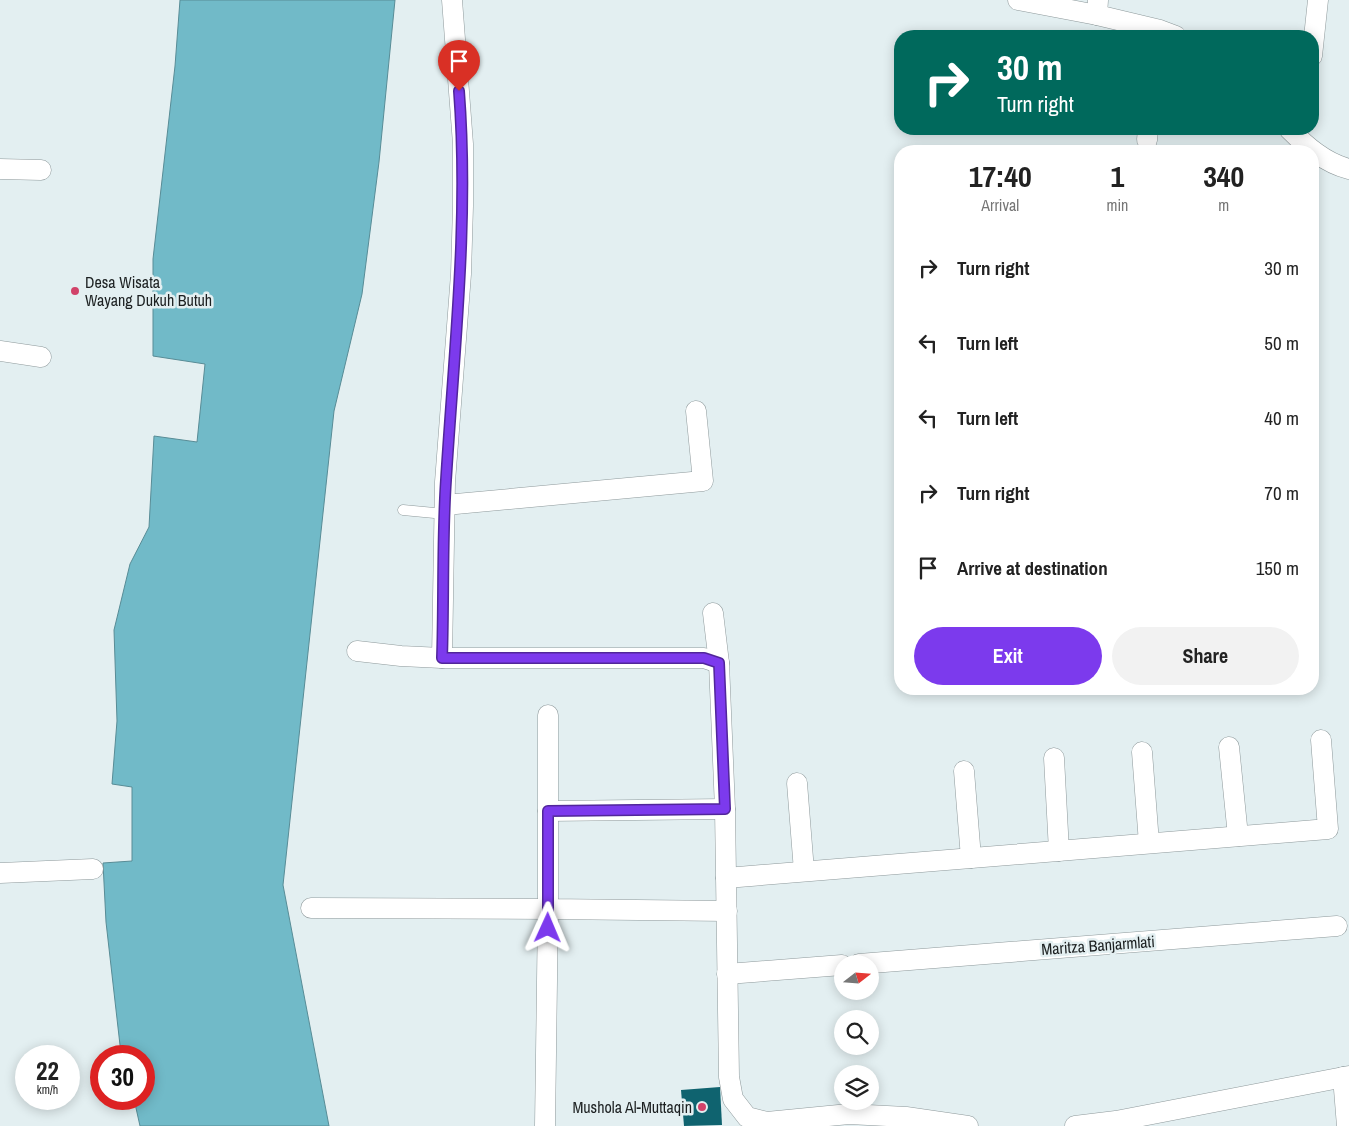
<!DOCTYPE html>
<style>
:root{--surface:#fff;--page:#f2f2f2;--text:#222;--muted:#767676;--accent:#7c3aed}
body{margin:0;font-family:"Archivo Narrow",sans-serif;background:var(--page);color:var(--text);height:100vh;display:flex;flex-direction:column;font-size:19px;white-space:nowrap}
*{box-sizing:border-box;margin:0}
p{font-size:16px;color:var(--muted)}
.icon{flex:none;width:28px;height:28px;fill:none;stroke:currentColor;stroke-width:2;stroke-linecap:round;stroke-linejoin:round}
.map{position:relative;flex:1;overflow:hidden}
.details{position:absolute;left:894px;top:145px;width:425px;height:550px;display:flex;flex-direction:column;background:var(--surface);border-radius:20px;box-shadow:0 2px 12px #0003}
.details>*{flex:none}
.banner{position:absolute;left:894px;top:30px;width:425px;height:105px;border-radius:20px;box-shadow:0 2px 12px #0003;background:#00695c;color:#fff;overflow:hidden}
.needle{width:32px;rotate:73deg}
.tools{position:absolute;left:834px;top:955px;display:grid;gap:10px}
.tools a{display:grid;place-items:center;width:45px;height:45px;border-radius:50%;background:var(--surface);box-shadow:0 2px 12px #0003;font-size:25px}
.speed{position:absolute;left:15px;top:1045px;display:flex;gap:10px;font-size:25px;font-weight:700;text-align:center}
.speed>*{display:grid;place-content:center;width:65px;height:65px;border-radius:50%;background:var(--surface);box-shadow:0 2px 12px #0003;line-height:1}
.speed small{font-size:12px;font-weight:400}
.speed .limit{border:8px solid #d22;background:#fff;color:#111}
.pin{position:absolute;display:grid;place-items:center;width:42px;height:42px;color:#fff;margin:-51px -21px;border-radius:50% 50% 50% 0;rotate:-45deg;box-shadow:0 0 5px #0007}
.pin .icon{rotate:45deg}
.me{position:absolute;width:55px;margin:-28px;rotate:1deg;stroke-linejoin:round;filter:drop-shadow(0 0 4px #0008)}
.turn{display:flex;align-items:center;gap:18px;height:105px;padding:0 20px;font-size:22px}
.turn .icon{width:65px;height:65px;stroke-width:2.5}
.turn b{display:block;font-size:35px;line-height:42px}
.eta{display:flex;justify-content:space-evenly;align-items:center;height:85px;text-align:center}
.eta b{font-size:30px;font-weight:700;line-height:35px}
.primary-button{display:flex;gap:10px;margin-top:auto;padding:10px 20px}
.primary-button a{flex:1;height:58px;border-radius:30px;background:var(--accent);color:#fff;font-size:20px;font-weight:700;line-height:58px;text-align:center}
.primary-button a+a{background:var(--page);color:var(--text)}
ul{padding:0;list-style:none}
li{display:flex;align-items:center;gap:15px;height:75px;padding:0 20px}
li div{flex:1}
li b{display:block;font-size:19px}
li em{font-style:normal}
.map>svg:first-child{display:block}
.water{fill:#71bac8;stroke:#588c96}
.building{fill:#0f636f}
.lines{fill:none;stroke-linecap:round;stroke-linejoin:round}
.lane-casing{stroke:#8e999b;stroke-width:11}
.street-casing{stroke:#8e999b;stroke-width:21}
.lane{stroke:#fff;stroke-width:10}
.street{stroke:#fff;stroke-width:20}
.route-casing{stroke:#51269a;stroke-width:12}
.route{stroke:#7c3aed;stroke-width:9}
.poi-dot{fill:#d14269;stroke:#e3eff1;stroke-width:2}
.labels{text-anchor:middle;stroke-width:5;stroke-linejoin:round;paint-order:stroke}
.poi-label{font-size:16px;fill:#1c2021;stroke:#e3eff1;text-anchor:start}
.street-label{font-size:16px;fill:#1c2021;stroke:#e3eff1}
</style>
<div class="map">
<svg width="1349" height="1126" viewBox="0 0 1349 1126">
<rect width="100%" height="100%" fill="#e3eff1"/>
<polygon class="water" points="180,0 395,0 379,162 362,294 334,411 283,885 329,1126 140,1126 134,1099 144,1099 144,1056 123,1056 120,1045 106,922 103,863 132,861 132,787 112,784 117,721 114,630 130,564 149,527 154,436 197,442 205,364 153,356 153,259 175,66"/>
<polygon class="building" points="720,1087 722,1125 684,1126 681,1090"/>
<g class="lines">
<g class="lane-casing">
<polyline id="lane" points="403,510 445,514"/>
</g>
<g class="street-casing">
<g id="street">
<polyline points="452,0 463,144 463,206 461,274 445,482 442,658 704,658 719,663"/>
<polyline points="1018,0 1097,15"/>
<polyline points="1098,0 1097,15 1160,30 1176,36"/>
<polyline points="1312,56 1318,0"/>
<path d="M1289,129C1306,146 1325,163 1349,169"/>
<polyline points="1147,140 1148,129"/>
<polyline points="0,169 41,170"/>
<polyline points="0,351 41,357"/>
<polyline points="445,505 703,481 696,411"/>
<polyline points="713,613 719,663 725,809 729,1077 733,1099 747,1117 767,1122 849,1114 906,1117 968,1126"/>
<polyline points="357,651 401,656 442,658"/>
<polyline points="548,715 548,909 727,911"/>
<polyline points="1229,747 1238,836"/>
<polyline points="1142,752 1149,843"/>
<polyline points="1054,758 1059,851"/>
<polyline points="964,771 971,858"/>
<polyline points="797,783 804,871"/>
<polyline points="548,811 725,809"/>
<polyline points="0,873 93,869"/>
<polyline points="726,878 1328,829 1321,740"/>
<polyline points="311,908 548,909 545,1126"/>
<polyline points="859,964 1337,926"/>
<polyline points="727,974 842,965"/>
<polyline points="1343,1077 1347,1126"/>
<polyline points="1075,1126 1116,1121 1349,1076"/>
</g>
</g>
<use href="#lane" class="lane"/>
<use href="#street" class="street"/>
</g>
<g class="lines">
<g class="route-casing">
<path id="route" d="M459,91C469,221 454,350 446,480C442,539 444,599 442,658H704L719,663L725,809L548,811V928"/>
</g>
<use href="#route" class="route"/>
</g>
<g class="poi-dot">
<circle cx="75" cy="291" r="5"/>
<circle cx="702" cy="1107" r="5"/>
</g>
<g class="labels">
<g class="poi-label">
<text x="85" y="288">Desa Wisata<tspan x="85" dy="18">Wayang Dukuh Butuh</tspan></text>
<text x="692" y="1113" text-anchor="end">Mushola Al-Muttaqin</text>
</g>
<g class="street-label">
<text transform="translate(1098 945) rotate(-4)" y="6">Maritza Banjarmlati</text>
</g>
</g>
</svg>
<div class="tools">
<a><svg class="needle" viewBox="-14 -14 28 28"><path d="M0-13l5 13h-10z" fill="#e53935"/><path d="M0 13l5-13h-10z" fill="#767676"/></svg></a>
<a><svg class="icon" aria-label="search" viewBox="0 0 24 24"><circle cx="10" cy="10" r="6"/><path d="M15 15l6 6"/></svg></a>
<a><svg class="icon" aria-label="layers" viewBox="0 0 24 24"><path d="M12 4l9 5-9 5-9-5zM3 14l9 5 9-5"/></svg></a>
</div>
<div class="speed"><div>22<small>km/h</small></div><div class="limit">30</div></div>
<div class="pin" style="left:459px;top:91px;background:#d93025"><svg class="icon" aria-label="arrive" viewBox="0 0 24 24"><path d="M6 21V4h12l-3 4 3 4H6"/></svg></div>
<svg class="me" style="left:548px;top:928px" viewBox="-20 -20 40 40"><path d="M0-17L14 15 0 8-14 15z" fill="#7c3aed" stroke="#fff" stroke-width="4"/></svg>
<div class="banner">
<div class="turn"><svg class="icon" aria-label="right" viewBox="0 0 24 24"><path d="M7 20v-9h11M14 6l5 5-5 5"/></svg><div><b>30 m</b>Turn right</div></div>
</div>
<section class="details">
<div class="eta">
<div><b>17:40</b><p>Arrival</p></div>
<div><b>1</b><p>min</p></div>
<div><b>340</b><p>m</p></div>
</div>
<ul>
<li><svg class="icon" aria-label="right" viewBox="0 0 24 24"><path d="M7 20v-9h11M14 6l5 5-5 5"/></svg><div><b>Turn right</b></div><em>30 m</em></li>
<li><svg class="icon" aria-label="left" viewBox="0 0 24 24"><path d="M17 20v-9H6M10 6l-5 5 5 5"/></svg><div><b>Turn left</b></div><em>50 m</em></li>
<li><svg class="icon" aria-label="left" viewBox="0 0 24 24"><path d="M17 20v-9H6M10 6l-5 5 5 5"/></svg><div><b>Turn left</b></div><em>40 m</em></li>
<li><svg class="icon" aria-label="right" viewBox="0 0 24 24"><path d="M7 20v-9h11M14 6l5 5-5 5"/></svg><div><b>Turn right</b></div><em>70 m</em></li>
<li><svg class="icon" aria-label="arrive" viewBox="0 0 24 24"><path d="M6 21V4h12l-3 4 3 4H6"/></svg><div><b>Arrive at destination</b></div><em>150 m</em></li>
</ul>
<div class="primary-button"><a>Exit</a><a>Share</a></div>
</section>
</div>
